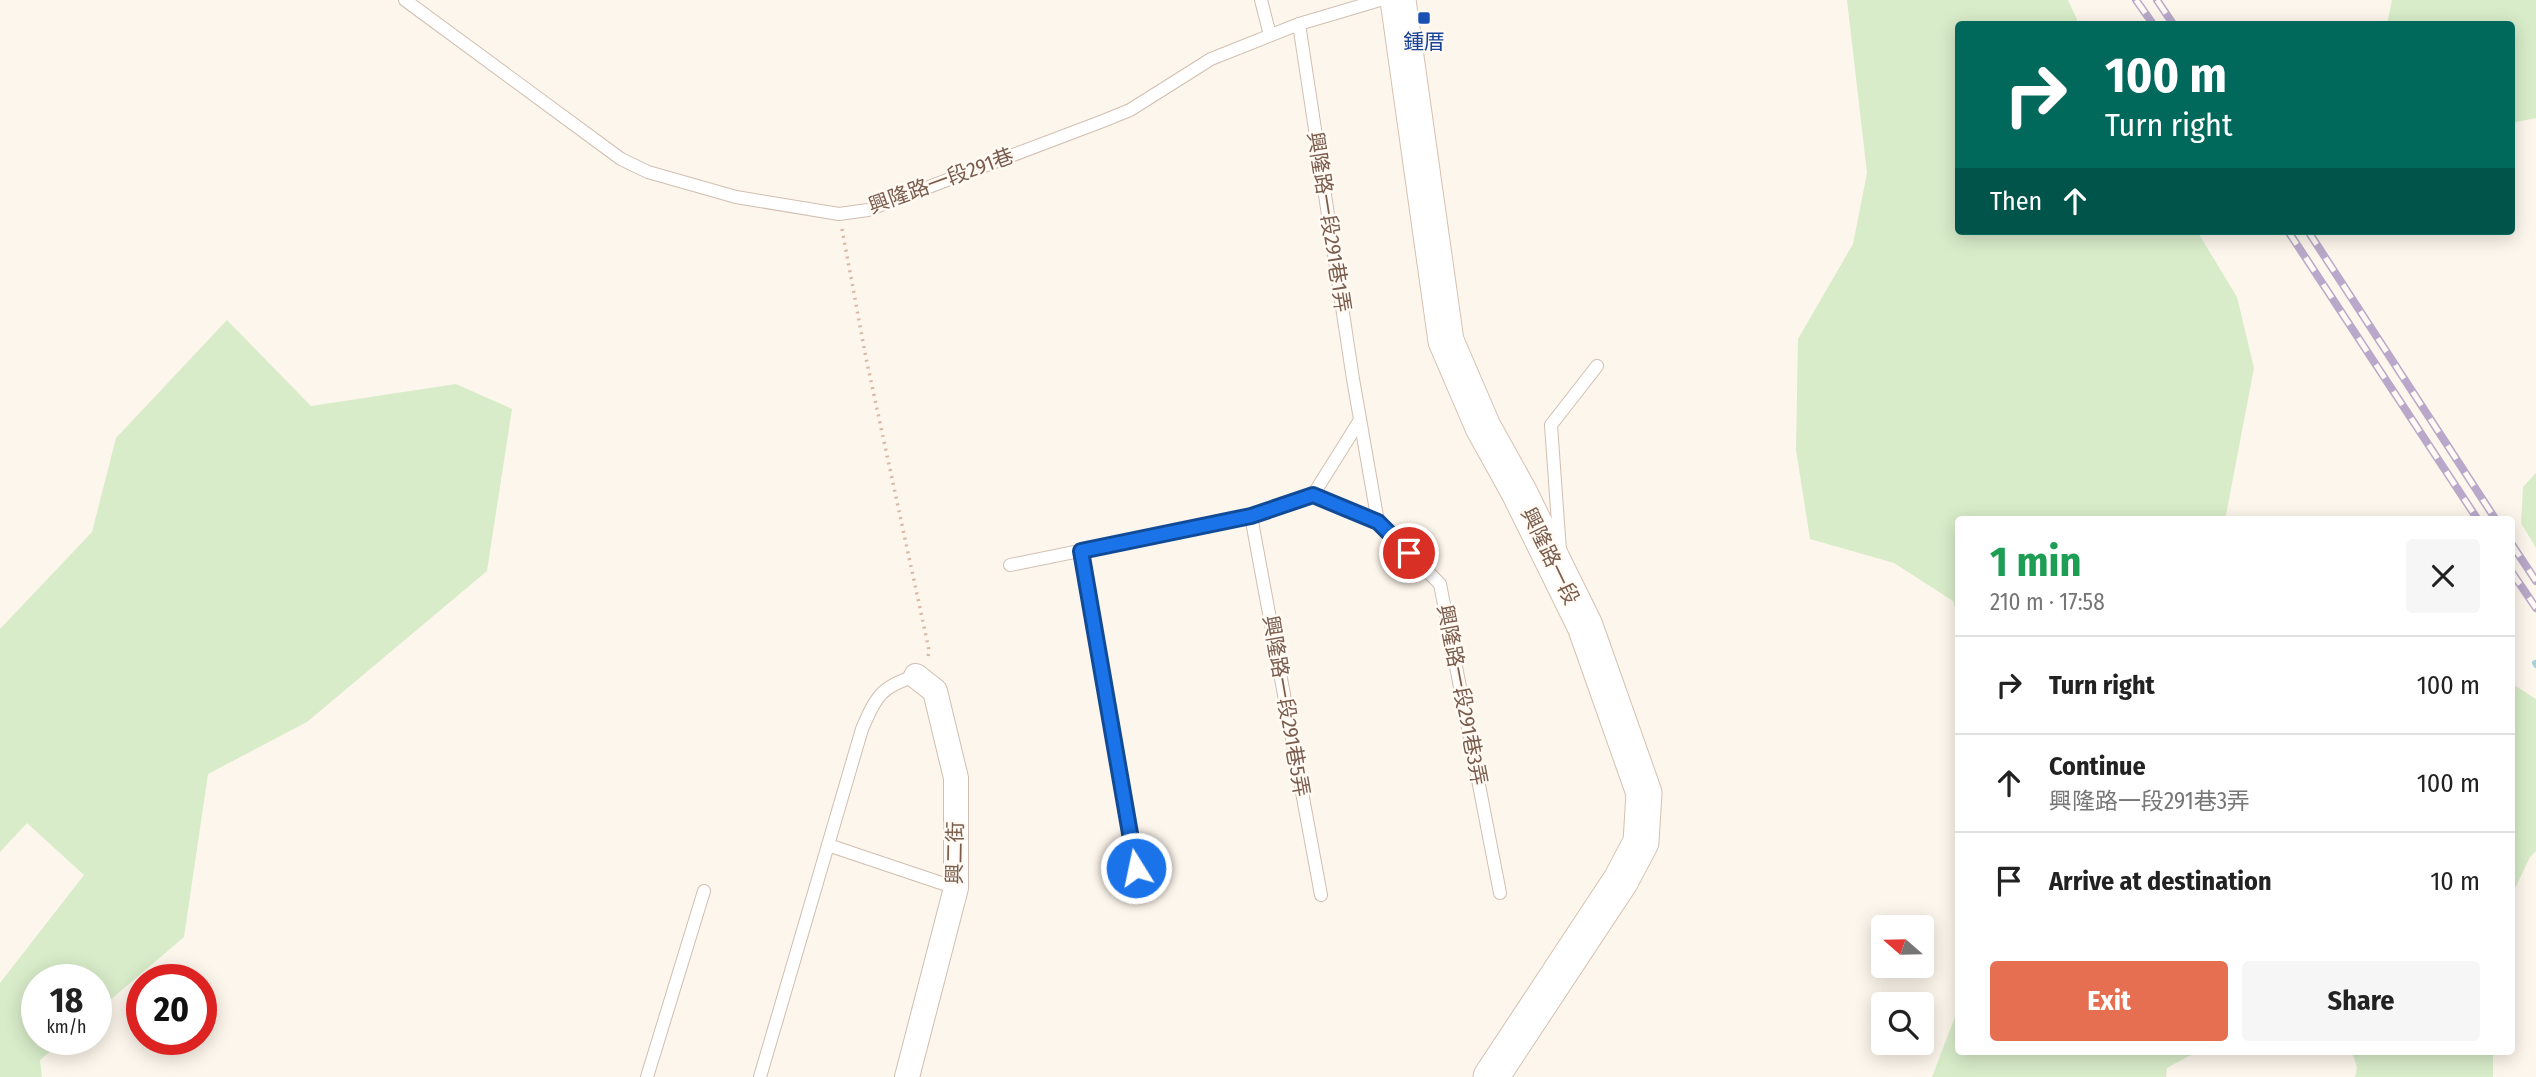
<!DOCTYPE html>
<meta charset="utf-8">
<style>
:root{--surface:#fff;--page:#f6f6f6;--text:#222;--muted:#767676;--line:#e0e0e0;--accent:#e76f51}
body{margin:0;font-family:"Fira Sans Condensed","Noto Sans TC",sans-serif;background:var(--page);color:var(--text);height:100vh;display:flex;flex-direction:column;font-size:26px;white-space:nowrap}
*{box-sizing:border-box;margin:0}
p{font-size:23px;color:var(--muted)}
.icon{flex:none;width:38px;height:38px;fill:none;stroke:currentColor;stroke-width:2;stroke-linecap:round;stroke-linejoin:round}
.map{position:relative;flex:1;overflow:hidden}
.details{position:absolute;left:1955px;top:516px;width:560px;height:539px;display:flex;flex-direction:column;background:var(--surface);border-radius:7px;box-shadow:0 4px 18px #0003}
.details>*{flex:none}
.hud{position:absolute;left:1955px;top:21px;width:560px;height:214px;border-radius:7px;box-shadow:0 4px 18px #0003;background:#00695c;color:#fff;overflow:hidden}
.needle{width:46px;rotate:290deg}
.tools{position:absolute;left:1871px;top:915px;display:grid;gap:14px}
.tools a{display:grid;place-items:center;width:63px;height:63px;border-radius:7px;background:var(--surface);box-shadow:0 4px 18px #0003;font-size:35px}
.speed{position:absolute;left:21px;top:964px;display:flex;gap:14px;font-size:35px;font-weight:700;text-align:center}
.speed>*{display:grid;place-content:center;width:91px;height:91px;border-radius:50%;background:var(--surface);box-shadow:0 4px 18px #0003;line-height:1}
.speed small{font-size:18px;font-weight:400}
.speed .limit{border:10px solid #d22;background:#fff;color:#111}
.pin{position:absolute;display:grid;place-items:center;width:60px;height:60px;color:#fff;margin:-30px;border:4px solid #fff;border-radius:50%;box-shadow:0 2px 7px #0007}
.me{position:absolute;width:77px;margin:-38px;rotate:350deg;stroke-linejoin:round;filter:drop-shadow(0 0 5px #0008)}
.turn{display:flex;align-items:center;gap:24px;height:147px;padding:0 35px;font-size:32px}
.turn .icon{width:91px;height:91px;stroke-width:2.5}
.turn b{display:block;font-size:49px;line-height:60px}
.then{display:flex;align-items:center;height:66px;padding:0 35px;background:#0003;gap:14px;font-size:26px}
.round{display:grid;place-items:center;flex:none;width:74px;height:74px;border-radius:7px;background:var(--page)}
.headline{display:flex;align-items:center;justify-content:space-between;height:119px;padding:0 35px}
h1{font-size:42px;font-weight:700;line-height:52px;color:#1e9e55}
.action{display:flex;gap:14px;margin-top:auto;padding:14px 35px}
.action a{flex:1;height:80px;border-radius:7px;background:var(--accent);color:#fff;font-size:28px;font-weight:700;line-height:80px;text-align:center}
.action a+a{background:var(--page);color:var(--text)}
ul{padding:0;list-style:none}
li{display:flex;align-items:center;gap:21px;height:98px;padding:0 35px;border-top:2px solid var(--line)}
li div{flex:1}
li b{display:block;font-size:26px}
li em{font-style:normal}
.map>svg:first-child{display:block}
.green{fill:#d8ecc9}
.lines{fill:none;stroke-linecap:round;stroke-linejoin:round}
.stream{stroke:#a5d3da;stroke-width:6}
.lane-casing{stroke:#d1beb0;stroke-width:14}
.street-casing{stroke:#d1beb0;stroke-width:26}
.secondary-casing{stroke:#d6c0b0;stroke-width:37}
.path{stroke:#d9b8a5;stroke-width:3.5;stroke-dasharray:2 5;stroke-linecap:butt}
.lane{stroke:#fff;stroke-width:12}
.street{stroke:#fff;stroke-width:24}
.secondary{stroke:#fff;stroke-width:35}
.rail-casing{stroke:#b9a8c9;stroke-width:8}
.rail{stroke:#fffaf3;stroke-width:5;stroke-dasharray:16;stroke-linecap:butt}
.route-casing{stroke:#114b97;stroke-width:18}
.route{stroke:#1a73e8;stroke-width:12}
.transit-dot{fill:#1a4fb4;stroke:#fffaf3;stroke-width:2.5}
.labels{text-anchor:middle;stroke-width:5;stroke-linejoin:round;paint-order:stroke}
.transit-label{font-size:21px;fill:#164399;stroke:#fffaf3}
.street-label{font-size:21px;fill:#7a5c4d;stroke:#fffaf3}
</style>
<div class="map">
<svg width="2536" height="1077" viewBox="0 0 2536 1077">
<rect width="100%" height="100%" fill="#fdf6ec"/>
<g class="green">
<polygon points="1847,0 2068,0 2079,24 1958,24 1958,231 2197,231 2237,297 2254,368 2225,520 1958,520 1958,616 1953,601 1894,563 1810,539 1796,450 1798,339 1853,244 1867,173"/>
<polygon points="2392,0 2536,0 2536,118 2511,123 2511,24 2387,24"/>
<polygon points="227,320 311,406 456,384 512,409 487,571 307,722 208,774 184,937 96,1012 96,980 37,980 37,1040 64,1040 40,1060 42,1077 0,1077 0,983 84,875 27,823 0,852 0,629 92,532 116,438"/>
<polygon points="2536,473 2536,548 2521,523 2523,487"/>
<polygon points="2511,683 2536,699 2536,851 2530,857 2511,897"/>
<polygon points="1958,1009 1958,1052 2196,1052 2167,1068 2166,1077 1932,1077"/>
<polygon points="2352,1052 2493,1052 2493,1077 2355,1077 2357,1067"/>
</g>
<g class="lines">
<polyline class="stream" points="2535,663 2536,665"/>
<g class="lane-casing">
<g id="lane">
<polyline points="405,0 621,159 648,172 736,197 839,214 868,210 1103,121 1130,110 1211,59 1299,24 1380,0"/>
<polyline points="1261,0 1270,35"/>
<polyline points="1299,24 1353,379 1378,522 1313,495"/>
<polyline points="1251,516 1321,895"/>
<polyline points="1378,522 1440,584 1500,893"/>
<polyline points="1081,551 1141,895"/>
<polyline points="1560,551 1551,425 1597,366"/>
<polyline points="1010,565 1251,516 1313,495 1360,420"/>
<polyline points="828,845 956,888"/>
<polyline points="647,1077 704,891"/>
<path d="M760,1077L862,729C876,697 881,686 916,676"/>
</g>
</g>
<g class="street-casing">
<polyline id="street" points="907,1077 956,888 956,778 935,691 916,676"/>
</g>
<g class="secondary-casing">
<polyline id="secondary" points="1398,0 1446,341 1483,427 1519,492 1585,626 1644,793 1641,842 1621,880 1491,1077"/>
</g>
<polyline class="path" points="842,229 866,358 929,650 928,657"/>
<use href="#lane" class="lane"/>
<use href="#street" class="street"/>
<use href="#secondary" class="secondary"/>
<g class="rail-casing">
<g id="rail">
<polyline points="2136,0 2153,24"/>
<polyline points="2157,0 2173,24"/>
<polyline points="2288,231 2478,520"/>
<polyline points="2308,231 2496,520"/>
<polyline points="2511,543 2536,581"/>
<polyline points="2511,571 2536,608"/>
</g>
</g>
<use href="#rail" class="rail"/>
</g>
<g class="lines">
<g class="route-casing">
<polyline id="route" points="1136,868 1081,551 1251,516 1313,495 1378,522 1409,553"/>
</g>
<use href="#route" class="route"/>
</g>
<rect class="transit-dot" x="1417" y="11" width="14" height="14" rx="3.5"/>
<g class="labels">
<g class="transit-label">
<text x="1424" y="49">鍾厝</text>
</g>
<g class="street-label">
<text transform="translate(941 181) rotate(-20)" y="7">興隆路一段291巷</text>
<text transform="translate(1329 222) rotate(81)" y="7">興隆路一段291巷1弄</text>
<text transform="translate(1550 556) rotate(64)" y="7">興隆路一段</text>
<text transform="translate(1462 695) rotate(79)" y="7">興隆路一段291巷3弄</text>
<text transform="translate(1286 706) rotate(80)" y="7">興隆路一段291巷5弄</text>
<text transform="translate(955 853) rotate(-89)" y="7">興二街</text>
</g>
</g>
</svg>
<div class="tools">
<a><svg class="needle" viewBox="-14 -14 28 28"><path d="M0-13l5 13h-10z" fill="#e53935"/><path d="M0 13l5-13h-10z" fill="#767676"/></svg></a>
<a><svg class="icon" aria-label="search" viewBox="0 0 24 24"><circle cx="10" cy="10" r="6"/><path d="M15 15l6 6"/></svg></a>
</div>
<div class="speed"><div>18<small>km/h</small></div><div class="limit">20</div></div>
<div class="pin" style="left:1409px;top:553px;background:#d93025"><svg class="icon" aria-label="arrive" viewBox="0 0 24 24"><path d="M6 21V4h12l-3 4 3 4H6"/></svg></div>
<svg class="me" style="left:1136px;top:868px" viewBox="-20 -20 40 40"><circle r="17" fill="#1a73e8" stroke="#fff" stroke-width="3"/><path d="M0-11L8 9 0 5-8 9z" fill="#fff"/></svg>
<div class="hud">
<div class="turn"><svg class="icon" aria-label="right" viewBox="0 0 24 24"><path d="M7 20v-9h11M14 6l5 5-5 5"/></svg><div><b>100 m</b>Turn right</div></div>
<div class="then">Then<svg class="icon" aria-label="ahead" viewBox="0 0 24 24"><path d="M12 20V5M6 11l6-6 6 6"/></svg></div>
</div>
<section class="details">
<div class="headline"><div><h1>1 min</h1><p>210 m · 17:58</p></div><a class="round"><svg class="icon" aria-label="close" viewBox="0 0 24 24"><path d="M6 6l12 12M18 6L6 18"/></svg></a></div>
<ul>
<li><svg class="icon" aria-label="right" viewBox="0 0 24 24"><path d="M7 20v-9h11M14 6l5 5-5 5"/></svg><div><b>Turn right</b></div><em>100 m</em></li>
<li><svg class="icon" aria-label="ahead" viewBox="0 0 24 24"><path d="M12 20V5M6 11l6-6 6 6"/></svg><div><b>Continue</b><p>興隆路一段291巷3弄</p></div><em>100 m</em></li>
<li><svg class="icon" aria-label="arrive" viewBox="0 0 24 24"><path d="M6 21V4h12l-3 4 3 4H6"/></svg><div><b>Arrive at destination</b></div><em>10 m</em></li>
</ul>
<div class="action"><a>Exit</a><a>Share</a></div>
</section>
</div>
